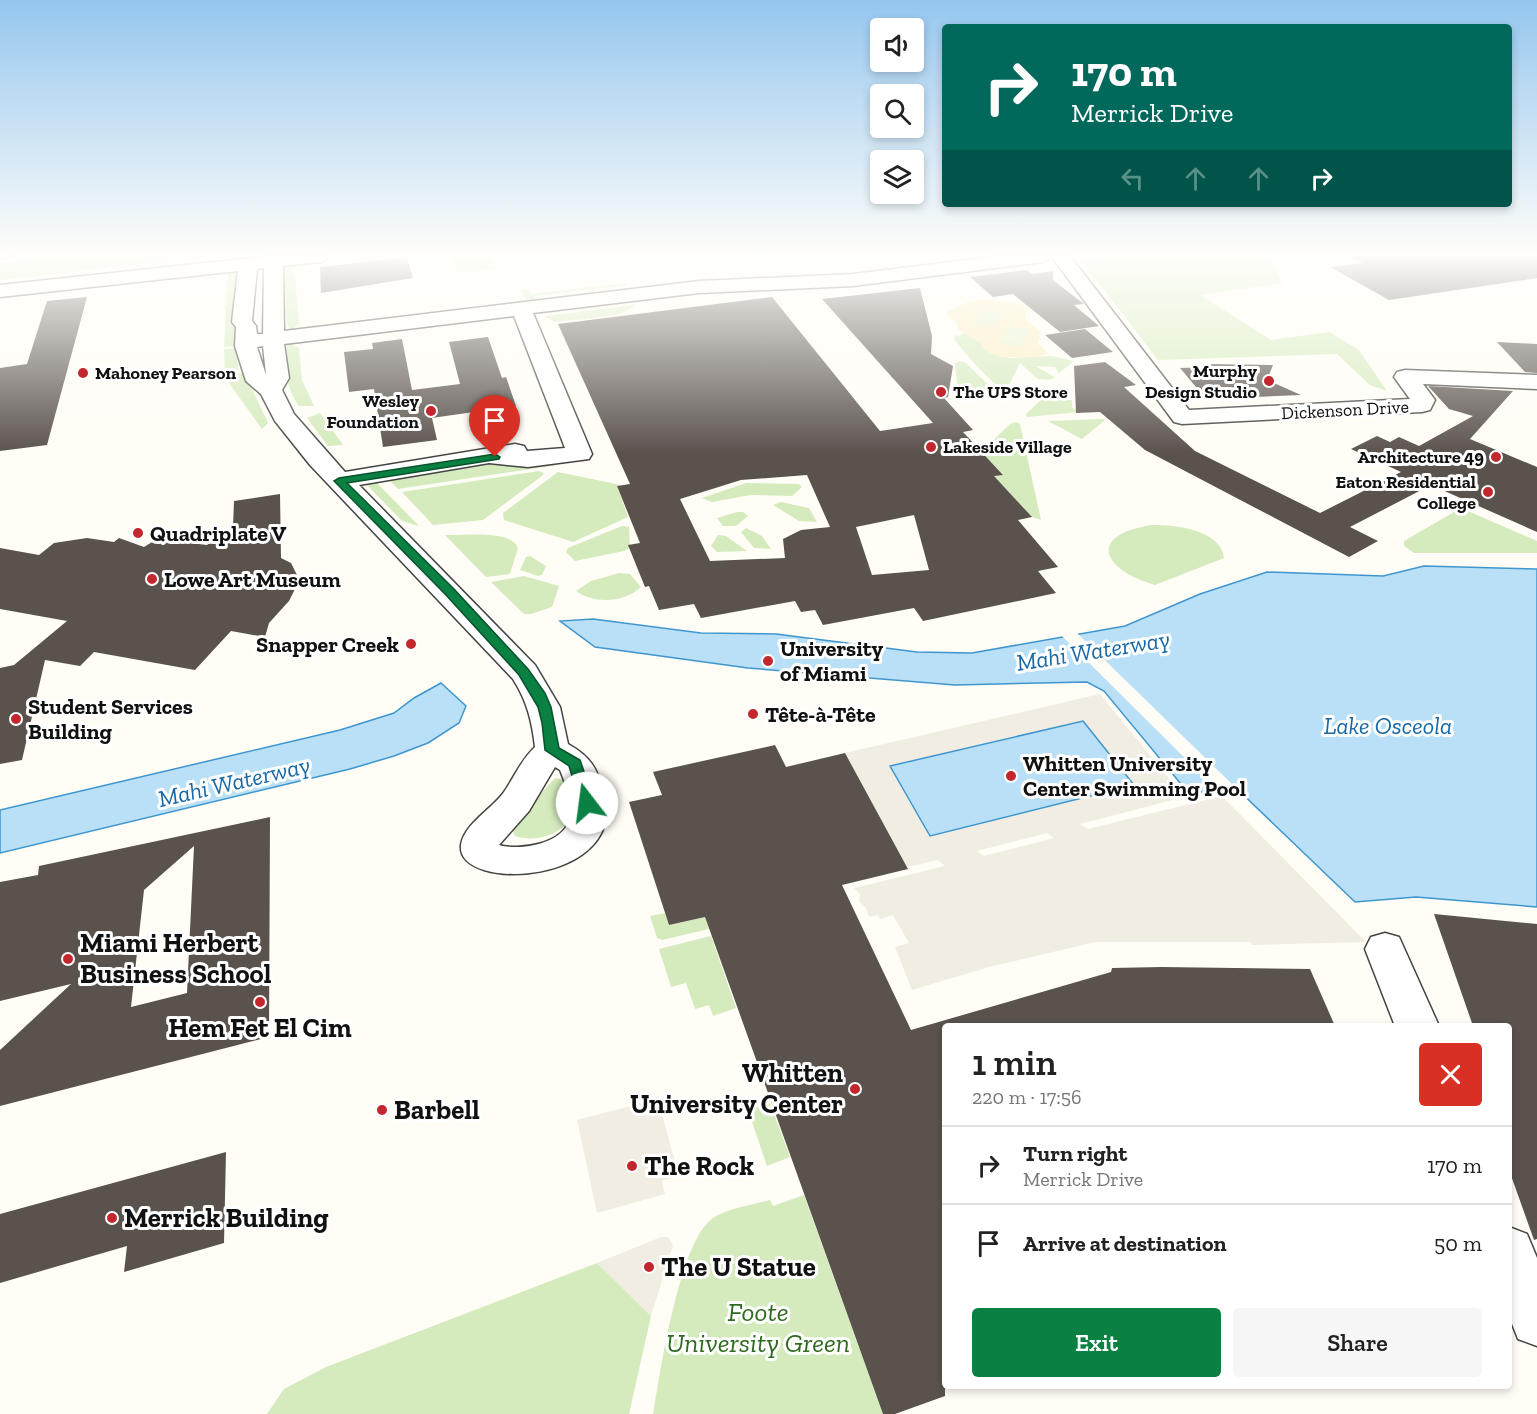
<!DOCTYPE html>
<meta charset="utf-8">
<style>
:root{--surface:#fff;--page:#f6f6f6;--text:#222;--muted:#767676;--line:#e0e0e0;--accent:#0b8043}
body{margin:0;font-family:"Zilla Slab",serif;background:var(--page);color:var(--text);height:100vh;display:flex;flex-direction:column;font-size:22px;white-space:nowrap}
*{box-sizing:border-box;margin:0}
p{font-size:20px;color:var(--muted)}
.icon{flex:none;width:33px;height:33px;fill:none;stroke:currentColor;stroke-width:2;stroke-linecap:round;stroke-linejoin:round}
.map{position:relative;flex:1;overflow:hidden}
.side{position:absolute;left:942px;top:1023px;width:570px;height:366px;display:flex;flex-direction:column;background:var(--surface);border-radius:6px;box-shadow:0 3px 9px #0003}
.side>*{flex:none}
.guide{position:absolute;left:942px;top:24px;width:570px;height:183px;border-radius:6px;box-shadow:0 3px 9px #0003;background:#00695c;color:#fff;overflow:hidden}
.controls{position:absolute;left:870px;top:18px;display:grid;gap:12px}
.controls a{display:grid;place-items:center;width:54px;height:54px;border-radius:6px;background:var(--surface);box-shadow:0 3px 9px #0003;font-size:30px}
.pin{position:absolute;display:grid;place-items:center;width:51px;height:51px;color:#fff;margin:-62px -26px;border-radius:50% 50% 50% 0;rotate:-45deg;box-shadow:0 0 6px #0007}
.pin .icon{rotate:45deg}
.me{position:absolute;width:66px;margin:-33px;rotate:345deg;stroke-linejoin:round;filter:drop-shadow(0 0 4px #0008)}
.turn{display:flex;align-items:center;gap:21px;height:126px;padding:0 30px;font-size:27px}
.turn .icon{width:78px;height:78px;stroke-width:2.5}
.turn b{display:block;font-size:42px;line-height:51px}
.lanes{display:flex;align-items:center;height:57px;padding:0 30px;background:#0003;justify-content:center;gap:30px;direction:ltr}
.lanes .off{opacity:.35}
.round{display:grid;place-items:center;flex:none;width:63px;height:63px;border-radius:6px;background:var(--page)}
.head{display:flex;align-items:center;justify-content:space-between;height:102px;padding:0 30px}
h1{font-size:36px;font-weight:600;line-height:45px}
.primary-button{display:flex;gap:12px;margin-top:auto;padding:12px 30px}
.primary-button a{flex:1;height:69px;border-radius:6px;background:var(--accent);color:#fff;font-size:24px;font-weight:600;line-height:69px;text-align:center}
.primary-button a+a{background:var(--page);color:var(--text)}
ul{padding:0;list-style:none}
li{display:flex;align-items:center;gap:18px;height:78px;padding:0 30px;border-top:2px solid var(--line)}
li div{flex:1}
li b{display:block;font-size:22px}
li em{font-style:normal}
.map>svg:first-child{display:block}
.green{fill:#d5ebbd}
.sand{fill:#fbeec1}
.pitch{fill:#e6f2cf}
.plaza{fill:#f1ede2;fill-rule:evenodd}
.water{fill:#b9e0f7;stroke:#3f96cf;stroke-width:1.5}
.pier{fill:#fffdf5}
.building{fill:#5a524d;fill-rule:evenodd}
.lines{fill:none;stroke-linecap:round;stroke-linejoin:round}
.minor-casing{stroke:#444;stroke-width:3}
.minor{fill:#fff;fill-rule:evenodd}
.rail-casing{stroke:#c4262e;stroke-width:4.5}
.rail{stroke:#fff;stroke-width:3;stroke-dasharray:9;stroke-linecap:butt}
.route{fill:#0b8043;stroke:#07532c;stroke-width:1.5}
.poi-dot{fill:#c4262e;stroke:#fff;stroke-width:2}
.labels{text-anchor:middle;stroke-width:6;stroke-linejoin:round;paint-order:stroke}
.far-poi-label{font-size:18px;font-weight:bold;fill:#111;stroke:#fff;text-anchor:end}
.far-street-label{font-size:18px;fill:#111;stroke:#fff}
.poi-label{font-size:22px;font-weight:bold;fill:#111;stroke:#fff;text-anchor:start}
.water-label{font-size:24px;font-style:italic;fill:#1768a6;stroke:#fff}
.near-poi-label{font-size:27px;font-weight:bold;fill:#111;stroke:#fff;text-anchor:start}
.near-park-label{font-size:27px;font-style:italic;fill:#2f6b1f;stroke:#fff}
</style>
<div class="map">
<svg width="1537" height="1414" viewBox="0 0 1537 1414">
<rect width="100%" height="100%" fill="#fffdf5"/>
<g class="green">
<polygon points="55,256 207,256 0,280 0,262"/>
<polygon points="452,256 491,256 496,269 457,273"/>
<polygon points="1116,256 1268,256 1282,283 1200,295 1271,340 1329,332 1359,350 1387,391 1370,385 1337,354 1158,360 1081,260"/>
<polygon points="287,265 294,265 299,324 290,331 287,323 284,269"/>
<polygon points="238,272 237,346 224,347 228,273"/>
<polygon points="625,283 627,285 535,296 535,299 526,300 521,290 528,289 530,294"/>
<path d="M634,305C629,318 570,320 554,322L545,316Z"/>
<path d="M963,333L980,342L984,349L1009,358L1052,356L1074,361L1059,373L1055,367L1035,366L1055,377L1050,380L1038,379L1020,363L1009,385L1021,389L1037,386L1040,390C1010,414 973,360 954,340L955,335L960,336Z"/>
<path d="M290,344L299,348L302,380L314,406H299C286,388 285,369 284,347Z"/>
<polygon points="237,348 238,370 225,375 224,349"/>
<polygon points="960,361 966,363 999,395 958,393 955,363"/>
<polygon points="241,373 245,374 268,423 262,429 229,383 228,378"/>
<polygon points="1045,396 1053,400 1072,400 1072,407 1079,412 1027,417 1026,414"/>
<polygon points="320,413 343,445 328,446 307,418"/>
<polygon points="1103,419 1105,420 1082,439 1048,421"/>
<polygon points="1016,422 1020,424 1041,520 1032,517 994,476 1003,474 981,452 1010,424"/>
<polygon points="499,461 555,462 557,465 398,489 387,478"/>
<polygon points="539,471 544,473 542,476 483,520 433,525 402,492"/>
<polygon points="558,472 621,485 617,486 628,517 573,542 504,520 503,513"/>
<polygon points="374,480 419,526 402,521 368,486"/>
<polygon points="746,483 799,484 802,487 792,496 750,495 712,502 702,498"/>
<polygon points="781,502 809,508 817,522 799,521 773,505"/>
<polygon points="1461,508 1537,541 1537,553 1414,553 1404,546 1404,541"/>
<polygon points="737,512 743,512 748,516 736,526 723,526 717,518"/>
<path d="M1152,525C1175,525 1220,529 1224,558L1155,585C1102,570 1086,535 1152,525Z"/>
<polygon points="622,526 629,527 630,548 624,551 575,561 566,552 568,548"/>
<polygon points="746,528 762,536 771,549 754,548 741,532"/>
<path d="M445,535C463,536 511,529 518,548L510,574L486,577Z"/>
<polygon points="718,535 726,536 747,551 717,552 711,546"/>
<polygon points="530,556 546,566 542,575 538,576 520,570 526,557"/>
<path d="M619,573L630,574L641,587C624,603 594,604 576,591L591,581Z"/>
<polygon points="524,576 559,586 552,607 531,614 524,614 491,582"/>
<path d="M556,778L563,780C568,789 573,801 571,812C567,835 534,843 515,836L513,832L515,827C523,818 550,780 556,778Z"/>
<polygon points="665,913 669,925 705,917 709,929 662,940 657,938 650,916"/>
<polygon points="711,936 736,1008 713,1016 709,1005 695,1009 686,983 671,987 659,949"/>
<polygon points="770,1103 790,1157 767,1166 748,1110"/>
<path d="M804,1195L883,1414H653C660,1373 679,1241 713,1218C728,1208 753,1205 770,1200L773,1206Z"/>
<polygon points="597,1263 651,1316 629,1414 267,1414 284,1389 326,1367"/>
</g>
<polygon class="sand" points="984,300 1019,303 1028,308 1025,319 1041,332 1038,344 1048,353 1038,357 1001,357 987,352 980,342 958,330 957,323 947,315 948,311 970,301"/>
<g class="pitch">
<polygon points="983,308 1004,311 994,326 973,323"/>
<polygon points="1009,327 1030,330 1020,346 999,343"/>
</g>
<g class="plaza">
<path d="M1100,694L1184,797L1080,824L1088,829L1222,796L1366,942L1252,945L1251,942H1095L989,967L912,990L895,947L909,943L893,915L880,919L878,915L869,917L866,908L859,901L860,894L854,888L945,866L938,860L907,867L845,753ZM1083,721L1134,785L931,836L890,767ZM1047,833L1054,838L984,856L977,851Z"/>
<polygon points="642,1103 646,1116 661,1111 679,1176 662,1181 665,1194 597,1213 577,1120"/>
<polygon points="661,1237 668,1237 673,1245 651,1316 597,1263"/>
</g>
<g class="water">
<polygon points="1424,566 1537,569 1537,907 1416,897 1355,902 1232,784 1190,795 1104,691 1087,682 955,685 748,668 595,647 560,621 593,619 701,633 776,634 917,652 972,653 1125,626 1200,594 1267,572 1383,576"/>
<polygon points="441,683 466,706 459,723 428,743 394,756 350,769 0,853 0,810 340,730 394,713 414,698"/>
<polygon points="1083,721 1134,785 930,836 890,766"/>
</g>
<polygon class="pier" points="1077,633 1232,784 1216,789 1062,636"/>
<g class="building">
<polygon points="1350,256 1537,256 1537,278 1389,300 1330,267 1363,263"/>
<polygon points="407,257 413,278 321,293 320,267"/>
<polygon points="1027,270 1032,274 1053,271 1053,280 1084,304 1074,305 1099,326 1060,332 1013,294 993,297 970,277"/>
<path d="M920,288L932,336L931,354L953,366L948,397L944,398L973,430L963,432L1003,475L994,476L1032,517L1018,520L1058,567L1038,571L1056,593L923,621L914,608L823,625L815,610L801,612L795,601L701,618L694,604L659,610L649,586L645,587L628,545L640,543L617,486L630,484L558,324L772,297L880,431L933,423L822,299ZM807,475L830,527L801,530L783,539L785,558L710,561L680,499L741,480ZM914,515L929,570L872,575L856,527Z"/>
<polygon points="87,297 47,445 0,451 0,368 27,364 47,301"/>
<polygon points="1085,329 1113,352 1072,358 1045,335"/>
<polygon points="488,337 502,378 506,377 516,406 432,418 437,440 383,447 374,389 349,392 344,352 373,349 372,343 402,339 412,390 460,384 449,342"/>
<polygon points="1497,342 1537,344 1537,373 1525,372"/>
<polygon points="1105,362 1136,385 1124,387 1195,451 1320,513 1401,472 1351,449 1377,436 1390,442 1399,437 1419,446 1473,416 1449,409 1428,386 1513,391 1470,439 1537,467 1537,532 1431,485 1350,527 1378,541 1349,557 1145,450 1100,412 1076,413 1074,366"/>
<polygon points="1206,364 1273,365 1267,380 1301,395 1206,399 1180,368 1208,367"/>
<polygon points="280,494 281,558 291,563 297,575 298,583 289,601 269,623 265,637 231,631 195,670 94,652 80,666 45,660 22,760 0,764 0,668 14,665 67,621 0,609 0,548 39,555 54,543 87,538 114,542 119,538 144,547 157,539 207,545 233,527 234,501"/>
<polygon points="775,745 786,767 845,753 908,869 842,885 911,1030 1111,972 1112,968 1162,967 1310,969 1335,1026 945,1026 945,1396 895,1414 883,1414 705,917 669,925 629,802 662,795 653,772"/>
<path d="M270,817L269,1037L0,1106V1050L71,984L0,1001V882L38,875L39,866ZM194,846L187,993L131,1007L144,890Z"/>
<polygon points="1434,914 1537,924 1537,1239 1534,1240 1509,1170 1509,1026 1473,1026"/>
<polygon points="226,1152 224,1243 124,1272 127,1246 0,1283 0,1214"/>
</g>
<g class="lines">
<g class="minor-casing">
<g id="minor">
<path d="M271,256H331L322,262L283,266L284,331L699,281L853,274L999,256H1070L1189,410L1410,399L1394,377L1397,372L1405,370L1537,375V389L1423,384L1435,400L1430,410L1422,412L1182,424L1174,422L1052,257L1043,262L853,286L699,293L533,313L592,454L589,459L528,467L489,463L359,485L535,665L560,707L568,744C591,757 597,768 604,793C629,885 455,893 461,845C464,824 493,808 504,792C515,776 521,760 535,747C532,721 527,701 513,679L310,465L275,421L261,394L246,381L235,346L236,327L232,322L238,271L0,297V285ZM264,268L263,334H257L256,326L252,321L257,269ZM514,316L565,448L527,451L524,446L515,444L345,472L294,414L282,390L289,378L284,344ZM263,346L266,375L257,347ZM555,767L560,770C566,785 574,804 569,820C563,844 519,851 499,845L529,811Z"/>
<polygon points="1385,933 1399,937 1439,1026 1395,1026 1365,949 1371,937"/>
<polygon points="1509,1227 1527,1234 1537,1258 1537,1346 1518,1339 1509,1316"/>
</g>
</g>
<use href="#minor" class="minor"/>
<g class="rail-casing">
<polyline id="rail" points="0,257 12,256"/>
</g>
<use href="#rail" class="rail"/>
</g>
<linearGradient id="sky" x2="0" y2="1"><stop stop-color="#95c6ee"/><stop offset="0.56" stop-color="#fffefa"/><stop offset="1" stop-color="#fffefa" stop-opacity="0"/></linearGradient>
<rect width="1537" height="454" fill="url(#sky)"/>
<polygon class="route" points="495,454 500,457 499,459 347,483 454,589 528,669 545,693 551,707 559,748 580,760 595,803 587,808 580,803 569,766 545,750 542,723 538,707 519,675 445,594 334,481 339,478"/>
<g class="poi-dot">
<circle cx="83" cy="373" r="6"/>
<circle cx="1269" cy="381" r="6"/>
<circle cx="941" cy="392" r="6"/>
<circle cx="431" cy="411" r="6"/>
<circle cx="931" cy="447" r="6"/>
<circle cx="1496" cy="457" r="6"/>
<circle cx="1488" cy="492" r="6"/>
<circle cx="138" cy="533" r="6"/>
<circle cx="152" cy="579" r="6"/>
<circle cx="411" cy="644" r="6"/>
<circle cx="768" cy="661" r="6"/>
<circle cx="753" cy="714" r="6"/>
<circle cx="16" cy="719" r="6"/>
<circle cx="1011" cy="776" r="6"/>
<circle cx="68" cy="959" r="6"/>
<circle cx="260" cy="1002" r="6"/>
<circle cx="855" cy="1089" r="6"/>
<circle cx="382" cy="1110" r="6"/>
<circle cx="632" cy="1166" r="6"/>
<circle cx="112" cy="1218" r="6"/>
<circle cx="649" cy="1267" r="6"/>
</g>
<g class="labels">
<g class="far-poi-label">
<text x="1257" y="377">Murphy<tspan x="1257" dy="21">Design Studio</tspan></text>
<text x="95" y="379" text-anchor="start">Mahoney Pearson</text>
<text x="953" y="398" text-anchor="start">The UPS Store</text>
<text x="419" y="407">Wesley<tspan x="419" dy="21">Foundation</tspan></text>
<text x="943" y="453" text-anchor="start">Lakeside Village</text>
<text x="1484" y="463">Architecture 49</text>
<text x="1476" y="488">Eaton Residential<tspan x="1476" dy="21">College</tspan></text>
</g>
<g class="far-street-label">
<text transform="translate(1345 410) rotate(-3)" y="6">Dickenson Drive</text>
</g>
<g class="poi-label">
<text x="150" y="541">Quadriplate V</text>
<text x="164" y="587">Lowe Art Museum</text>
<text x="399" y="652" text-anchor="end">Snapper Creek</text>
<text x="780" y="656">University<tspan x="780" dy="25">of Miami</tspan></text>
<text x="28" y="714">Student Services<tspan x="28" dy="25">Building</tspan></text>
<text x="765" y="722">Tête-à-Tête</text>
<text x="1023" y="771">Whitten University<tspan x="1023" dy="25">Center Swimming Pool</tspan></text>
</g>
<g class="water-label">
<text transform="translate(1093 651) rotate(-9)" y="8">Mahi Waterway</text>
<text x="1388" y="734">Lake Osceola</text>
<text transform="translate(234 782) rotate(-13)" y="8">Mahi Waterway</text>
</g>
<g class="near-poi-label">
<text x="80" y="952">Miami Herbert<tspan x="80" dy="31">Business School</tspan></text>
<text x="260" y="1037" text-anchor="middle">Hem Fet El Cim</text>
<text x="843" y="1082" text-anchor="end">Whitten<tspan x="843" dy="31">University Center</tspan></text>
<text x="394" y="1119">Barbell</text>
<text x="644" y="1175">The Rock</text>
<text x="124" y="1227">Merrick Building</text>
<text x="661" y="1276">The U Statue</text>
</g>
<g class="near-park-label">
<text x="758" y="1321">Foote<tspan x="758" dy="31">University Green</tspan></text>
</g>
</g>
</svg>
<div class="controls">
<a><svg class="icon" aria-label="sound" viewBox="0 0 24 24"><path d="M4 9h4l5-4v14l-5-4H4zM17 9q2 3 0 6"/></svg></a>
<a><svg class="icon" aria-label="search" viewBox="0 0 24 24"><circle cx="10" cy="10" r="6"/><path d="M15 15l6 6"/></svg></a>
<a><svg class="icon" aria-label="layers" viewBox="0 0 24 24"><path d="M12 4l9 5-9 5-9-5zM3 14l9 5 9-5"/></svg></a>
</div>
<div class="pin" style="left:495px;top:457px;background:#d93025"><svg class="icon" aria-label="arrive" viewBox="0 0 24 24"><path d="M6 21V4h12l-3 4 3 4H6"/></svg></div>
<svg class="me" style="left:587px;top:803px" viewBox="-20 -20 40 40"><circle r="19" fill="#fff"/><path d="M0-13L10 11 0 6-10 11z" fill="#0b8043"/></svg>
<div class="guide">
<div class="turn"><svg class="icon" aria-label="right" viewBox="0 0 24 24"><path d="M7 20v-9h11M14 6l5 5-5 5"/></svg><div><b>170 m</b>Merrick Drive</div></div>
<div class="lanes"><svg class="icon off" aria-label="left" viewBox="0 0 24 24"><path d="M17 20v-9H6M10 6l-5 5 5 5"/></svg><svg class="icon off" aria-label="ahead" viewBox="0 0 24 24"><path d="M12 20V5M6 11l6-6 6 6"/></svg><svg class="icon off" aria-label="ahead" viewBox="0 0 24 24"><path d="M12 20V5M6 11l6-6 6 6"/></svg><svg class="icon" aria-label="right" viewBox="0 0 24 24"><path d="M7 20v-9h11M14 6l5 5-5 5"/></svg></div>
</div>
<section class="side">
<div class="head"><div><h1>1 min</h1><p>220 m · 17:56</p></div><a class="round" style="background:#d93025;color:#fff"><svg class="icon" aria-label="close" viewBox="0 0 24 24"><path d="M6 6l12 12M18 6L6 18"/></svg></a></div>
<ul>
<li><svg class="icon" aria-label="right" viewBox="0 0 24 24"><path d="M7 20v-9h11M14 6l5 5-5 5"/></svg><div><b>Turn right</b><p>Merrick Drive</p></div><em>170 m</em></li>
<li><svg class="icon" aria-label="arrive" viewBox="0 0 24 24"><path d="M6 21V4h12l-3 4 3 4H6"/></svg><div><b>Arrive at destination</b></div><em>50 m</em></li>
</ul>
<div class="primary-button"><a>Exit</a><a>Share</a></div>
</section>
</div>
